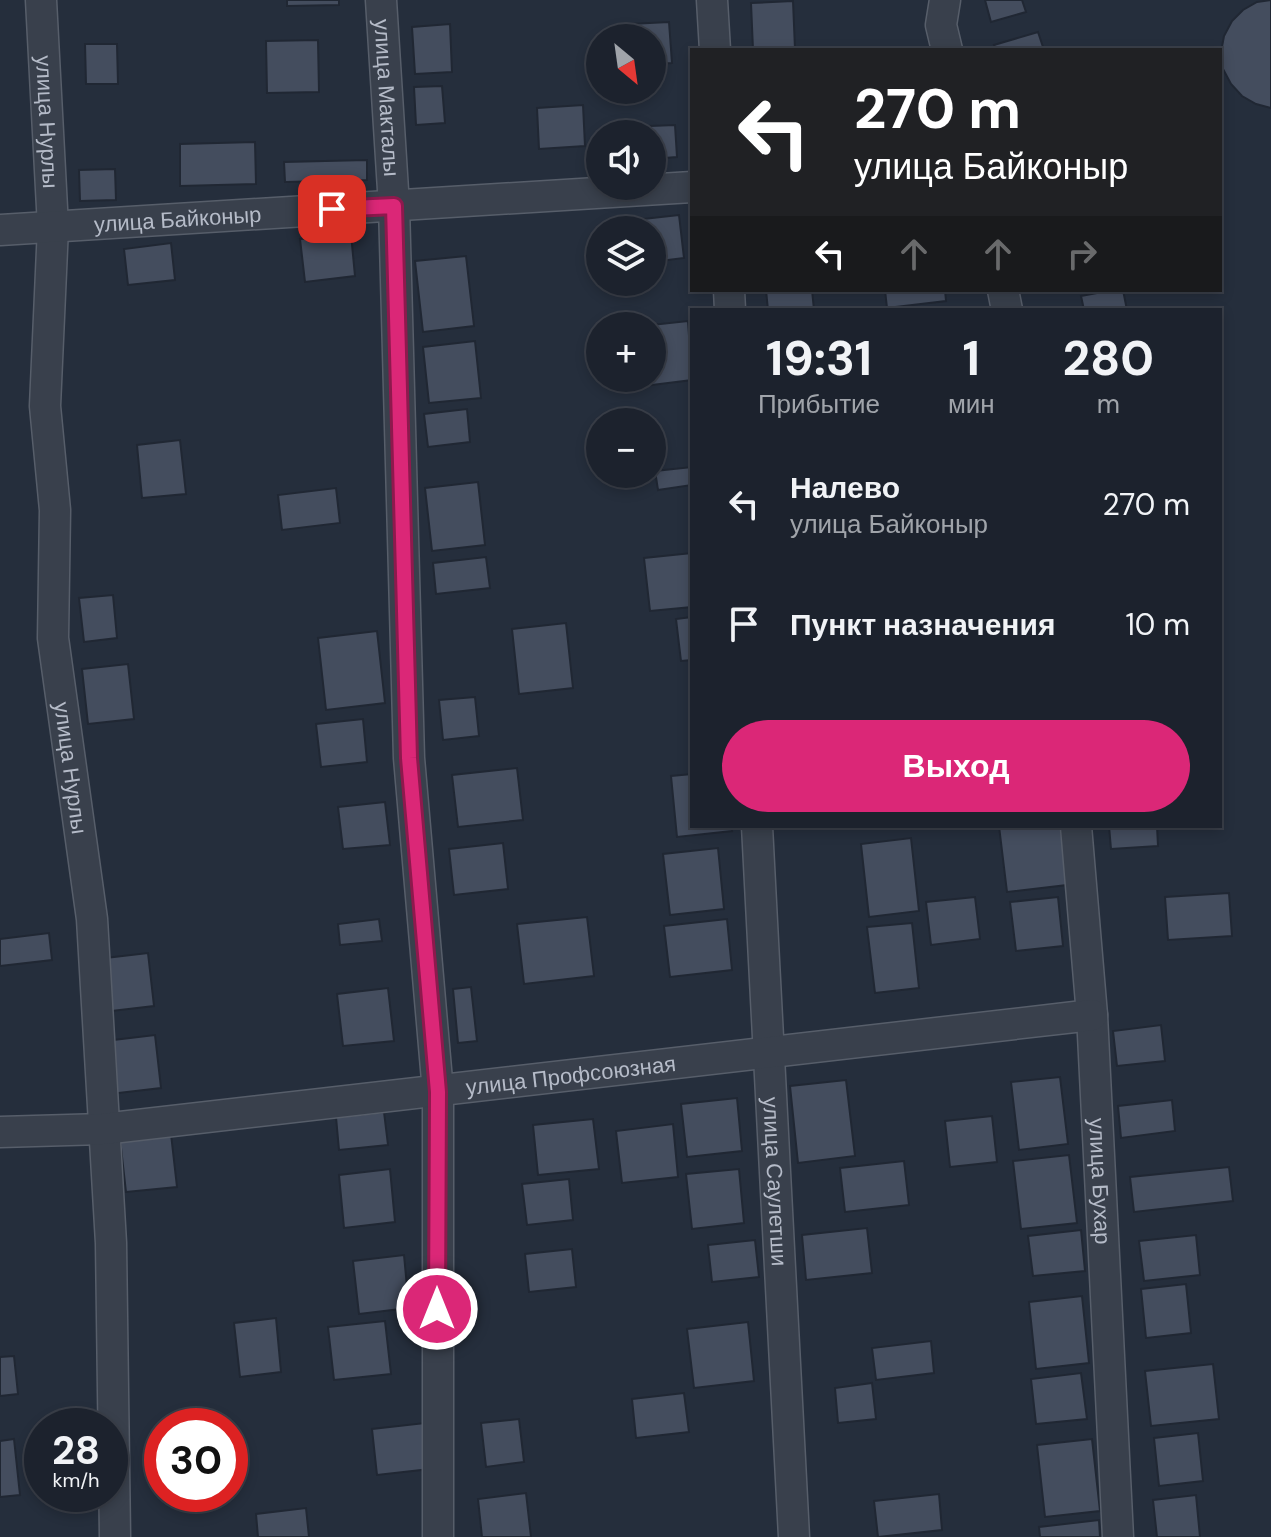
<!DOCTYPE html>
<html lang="ru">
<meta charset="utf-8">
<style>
:root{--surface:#1c222d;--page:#252a35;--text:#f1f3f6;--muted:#a0a4aa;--line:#3a3f49;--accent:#db2777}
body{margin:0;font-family:"DM Sans",sans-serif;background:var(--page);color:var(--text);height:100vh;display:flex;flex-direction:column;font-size:30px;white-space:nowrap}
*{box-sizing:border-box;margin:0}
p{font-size:26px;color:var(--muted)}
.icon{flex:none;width:44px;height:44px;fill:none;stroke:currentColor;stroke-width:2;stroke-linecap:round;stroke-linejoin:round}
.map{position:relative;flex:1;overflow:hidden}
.drawer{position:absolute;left:690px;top:308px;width:532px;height:520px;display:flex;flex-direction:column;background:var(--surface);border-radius:0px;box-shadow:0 4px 12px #0003,0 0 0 2px var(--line)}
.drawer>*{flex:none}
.hud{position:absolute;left:690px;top:48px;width:532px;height:244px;border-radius:0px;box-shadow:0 4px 12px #0003,0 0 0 2px var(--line);background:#202124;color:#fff;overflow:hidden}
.needle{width:52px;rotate:151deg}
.buttons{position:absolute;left:586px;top:24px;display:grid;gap:16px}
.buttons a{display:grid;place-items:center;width:80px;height:80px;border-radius:50%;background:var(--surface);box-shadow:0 4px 12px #0003,0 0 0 2px var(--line);font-size:40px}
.speed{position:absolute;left:24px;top:1408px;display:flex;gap:16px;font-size:40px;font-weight:700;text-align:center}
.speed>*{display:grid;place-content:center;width:104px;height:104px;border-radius:50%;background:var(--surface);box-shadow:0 4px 12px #0003,0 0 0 2px var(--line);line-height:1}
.speed small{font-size:20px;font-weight:400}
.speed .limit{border:12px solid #d22;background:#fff;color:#111}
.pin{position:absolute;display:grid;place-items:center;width:68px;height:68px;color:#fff;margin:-34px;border-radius:16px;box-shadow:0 4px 12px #0006}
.me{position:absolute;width:88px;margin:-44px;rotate:0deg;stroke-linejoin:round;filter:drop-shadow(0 0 6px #0008)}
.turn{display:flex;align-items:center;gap:28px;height:168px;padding:0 32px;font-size:36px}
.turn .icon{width:104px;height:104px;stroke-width:2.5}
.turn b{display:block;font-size:56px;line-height:68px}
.lanes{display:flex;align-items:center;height:76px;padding:0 32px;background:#0003;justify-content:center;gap:40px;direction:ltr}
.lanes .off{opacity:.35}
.eta{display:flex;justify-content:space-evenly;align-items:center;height:136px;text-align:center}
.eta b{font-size:48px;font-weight:700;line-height:56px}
.button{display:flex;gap:16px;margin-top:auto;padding:16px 32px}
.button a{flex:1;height:92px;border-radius:48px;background:var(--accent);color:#fff;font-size:32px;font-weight:700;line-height:92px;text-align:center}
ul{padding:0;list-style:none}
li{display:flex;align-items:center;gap:24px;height:120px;padding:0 32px}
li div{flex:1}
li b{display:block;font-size:30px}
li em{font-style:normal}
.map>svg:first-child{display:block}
.building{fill:#444d5e;stroke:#202733;stroke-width:2}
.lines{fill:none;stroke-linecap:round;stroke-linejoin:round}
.minor-casing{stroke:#575e6a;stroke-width:33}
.minor{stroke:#39404c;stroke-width:30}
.route-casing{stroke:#8e194d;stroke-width:20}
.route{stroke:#db2777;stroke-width:14}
.labels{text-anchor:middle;stroke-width:8;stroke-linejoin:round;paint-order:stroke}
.street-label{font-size:22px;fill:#b5bbc8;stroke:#1e2531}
</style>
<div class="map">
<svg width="1271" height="1537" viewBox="0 0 1271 1537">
<rect width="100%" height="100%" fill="#252e3c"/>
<g class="building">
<polygon points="287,0 339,0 339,5 287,6"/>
<polygon points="985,0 1022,0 1026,12 991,22"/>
<polygon points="1271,0 1271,108 1256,104 1242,96 1231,84 1223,69 1221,52 1224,36 1232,21 1243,10 1257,2"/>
<polygon points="793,1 795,49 753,50 751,3"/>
<polygon points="669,22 672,63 652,64 652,38 631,38 630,24"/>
<polygon points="450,24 452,72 415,74 412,27"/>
<polygon points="1038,32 1044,50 996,50 994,45"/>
<polygon points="318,40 319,92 267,93 266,41"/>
<polygon points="85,44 117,44 118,84 86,84"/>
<polygon points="442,86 445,123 416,125 414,87"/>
<polygon points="583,105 585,146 539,149 537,108"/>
<polygon points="675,125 677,157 652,159 650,126"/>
<polygon points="255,142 256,184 180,186 180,144"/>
<polygon points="367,160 367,180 285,182 284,162"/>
<polygon points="115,169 116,200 80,201 79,170"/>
<polygon points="679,215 684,258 652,262 652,230 626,230 625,221"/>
<polygon points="351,234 355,276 305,282 300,239"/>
<polygon points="171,243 175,280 128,285 124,249"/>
<polygon points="466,256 474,326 423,332 415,261"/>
<polygon points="766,290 812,290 814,310 768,310"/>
<polygon points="885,290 945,290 946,301 887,308"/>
<polygon points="1113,290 1123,290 1127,310 1084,310 1081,296"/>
<polygon points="688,321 692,380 644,386 643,378 652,378 652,326 642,326"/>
<polygon points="475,341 481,398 429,403 423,347"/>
<polygon points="467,409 470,442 428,447 424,414"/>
<polygon points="180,440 186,494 142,498 137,445"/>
<polygon points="692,467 692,485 658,490 655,471"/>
<polygon points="478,482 485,545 432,551 425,488"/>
<polygon points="336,488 340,523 282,530 278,495"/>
<polygon points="692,553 692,607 650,611 644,558"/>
<polygon points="486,557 490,588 436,594 433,563"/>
<polygon points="113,595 117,638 84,642 79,598"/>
<polygon points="692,617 692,660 681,661 676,619"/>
<polygon points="566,623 573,688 519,694 512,629"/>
<polygon points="377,631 385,703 326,710 318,638"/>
<polygon points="128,664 134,719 88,724 82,669"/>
<polygon points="475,697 479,736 443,740 439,700"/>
<polygon points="363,719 367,762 321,767 316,724"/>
<polygon points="517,768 523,820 458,827 452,775"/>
<polygon points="692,774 692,826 731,826 732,831 677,837 671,776"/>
<polygon points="385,802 390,845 343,849 338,807"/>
<polygon points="999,826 1061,826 1067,885 1007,892"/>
<polygon points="1109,826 1157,826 1158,846 1111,849"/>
<polygon points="911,838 919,911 869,917 861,844"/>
<polygon points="503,843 508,889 454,895 449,849"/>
<polygon points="718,848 724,909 670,915 663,854"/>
<polygon points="1229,893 1232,936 1168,940 1165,897"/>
<polygon points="975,897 980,939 931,945 926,902"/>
<polygon points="1058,897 1063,946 1016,951 1010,902"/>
<polygon points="587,917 594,976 524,984 517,924"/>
<polygon points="379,919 382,941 340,945 338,924"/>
<polygon points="727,919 732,970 670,977 664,926"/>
<polygon points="912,923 919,988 875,993 867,927"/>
<polygon points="49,933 52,960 0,966 0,939"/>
<polygon points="148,953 154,1006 103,1012 97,959"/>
<polygon points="471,987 477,1041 458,1043 453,989"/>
<polygon points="388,988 394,1041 343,1046 337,994"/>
<polygon points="1161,1025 1165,1061 1117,1066 1113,1031"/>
<polygon points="155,1035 161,1088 110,1094 105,1041"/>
<polygon points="1060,1077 1068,1144 1019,1150 1011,1082"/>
<polygon points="846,1080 855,1156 798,1163 790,1086"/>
<polygon points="737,1098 742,1151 687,1157 681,1104"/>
<polygon points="1172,1100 1175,1131 1121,1138 1118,1106"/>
<polygon points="384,1112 388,1145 339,1150 336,1117"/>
<polygon points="992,1116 997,1162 950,1167 945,1121"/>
<polygon points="593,1119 599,1169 538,1175 533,1125"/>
<polygon points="673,1124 678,1177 622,1183 616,1131"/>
<polygon points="171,1134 177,1187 126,1192 120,1139"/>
<polygon points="1069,1155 1077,1223 1021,1229 1013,1161"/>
<polygon points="904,1161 909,1205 845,1212 840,1168"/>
<polygon points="1229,1167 1233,1201 1134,1212 1130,1177"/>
<polygon points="390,1169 395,1222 344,1228 339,1175"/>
<polygon points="739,1169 744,1223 692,1229 686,1174"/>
<polygon points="569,1179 573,1220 527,1225 522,1184"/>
<polygon points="867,1228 872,1273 806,1280 802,1235"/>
<polygon points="1081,1230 1085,1271 1033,1276 1028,1236"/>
<polygon points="1196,1235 1200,1275 1144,1281 1139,1241"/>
<polygon points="755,1240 759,1277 712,1282 708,1245"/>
<polygon points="572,1249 576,1287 529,1292 525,1254"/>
<polygon points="404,1255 409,1308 359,1314 353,1261"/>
<polygon points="1186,1284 1191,1333 1146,1338 1141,1289"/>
<polygon points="1082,1296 1089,1363 1036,1369 1029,1302"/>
<polygon points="276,1318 281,1372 240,1377 234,1323"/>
<polygon points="385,1321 391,1374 334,1380 328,1327"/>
<polygon points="748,1322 754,1381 694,1388 687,1329"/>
<polygon points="931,1341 934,1373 876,1380 872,1348"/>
<polygon points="14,1356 18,1394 0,1396 0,1357"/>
<polygon points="1213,1364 1219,1419 1151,1426 1145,1371"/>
<polygon points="1081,1373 1087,1419 1036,1424 1031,1379"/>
<polygon points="872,1383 876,1419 838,1423 835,1388"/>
<polygon points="684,1393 689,1432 636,1438 632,1399"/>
<polygon points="519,1419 524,1462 486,1467 481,1423"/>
<polygon points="425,1423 430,1469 377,1475 372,1429"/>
<polygon points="1198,1433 1203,1481 1159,1486 1154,1438"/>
<polygon points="14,1439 20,1495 0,1497 0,1441"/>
<polygon points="1092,1439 1100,1511 1045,1517 1037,1445"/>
<polygon points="526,1493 531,1537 482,1537 478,1499"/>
<polygon points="939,1494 942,1530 878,1537 874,1501"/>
<polygon points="1196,1495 1200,1537 1157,1537 1153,1500"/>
<polygon points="306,1508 309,1537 258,1537 256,1514"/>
<polygon points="1099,1520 1100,1537 1040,1537 1039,1527"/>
</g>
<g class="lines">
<g class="minor-casing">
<g id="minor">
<path id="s1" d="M41,0L53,227L45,406L55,510L53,638L92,919L111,1243L115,1537"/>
<path id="s2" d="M381,0L394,206L409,758L438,1092V1537"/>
<polyline points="712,0 715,50"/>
<polyline points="945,0 941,25 947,50"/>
<path id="s3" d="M0,230L692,187"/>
<polyline points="729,290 730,310"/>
<polyline points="1003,290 1007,310"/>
<path id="s4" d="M757,826L794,1537"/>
<path id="s5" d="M1076,826L1092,1015L1118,1537"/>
<path id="s6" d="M0,1132L103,1129L1092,1015"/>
</g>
</g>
<use href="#minor" class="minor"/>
</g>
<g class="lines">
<g class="route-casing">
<polyline id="route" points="332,209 394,206 409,758 438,1092 437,1309"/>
</g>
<use href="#route" class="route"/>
</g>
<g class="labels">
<g class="street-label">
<text dy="8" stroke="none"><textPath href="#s2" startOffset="98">улица Макталы</textPath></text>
<text dy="8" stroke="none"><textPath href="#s1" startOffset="122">улица Нурлы</textPath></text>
<text dy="8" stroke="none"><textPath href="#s3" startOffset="178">улица Байконыр</textPath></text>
<text dy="8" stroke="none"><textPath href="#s1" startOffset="770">улица Нурлы</textPath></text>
<text dy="8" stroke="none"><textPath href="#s6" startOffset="574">улица Профсоюзная</textPath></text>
<text dy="8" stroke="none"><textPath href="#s5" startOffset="356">улица Бухар</textPath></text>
<text dy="8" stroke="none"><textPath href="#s4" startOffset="356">улица Саулетши</textPath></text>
</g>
</g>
</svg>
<div class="buttons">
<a><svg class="needle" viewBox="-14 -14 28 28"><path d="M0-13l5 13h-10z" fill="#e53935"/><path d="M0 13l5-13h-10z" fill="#a0a4aa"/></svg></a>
<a><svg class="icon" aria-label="sound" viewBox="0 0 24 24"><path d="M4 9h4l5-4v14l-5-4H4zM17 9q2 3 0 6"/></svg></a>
<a><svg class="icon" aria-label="layers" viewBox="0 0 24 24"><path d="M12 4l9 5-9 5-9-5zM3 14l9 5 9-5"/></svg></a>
<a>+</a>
<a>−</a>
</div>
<div class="speed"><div>28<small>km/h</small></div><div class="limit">30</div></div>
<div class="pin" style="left:332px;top:209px;background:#d93025"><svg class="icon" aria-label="arrive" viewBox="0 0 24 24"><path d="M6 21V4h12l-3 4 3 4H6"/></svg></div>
<svg class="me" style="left:437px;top:1309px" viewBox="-20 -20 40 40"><circle r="17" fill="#db2777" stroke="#fff" stroke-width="3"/><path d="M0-11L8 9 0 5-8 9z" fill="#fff"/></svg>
<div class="hud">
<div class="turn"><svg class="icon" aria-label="left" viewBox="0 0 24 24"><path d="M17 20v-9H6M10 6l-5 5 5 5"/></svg><div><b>270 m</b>улица Байконыр</div></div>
<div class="lanes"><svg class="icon" aria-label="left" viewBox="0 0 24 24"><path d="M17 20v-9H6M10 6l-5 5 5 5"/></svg><svg class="icon off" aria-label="ahead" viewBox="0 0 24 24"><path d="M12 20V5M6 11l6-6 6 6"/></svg><svg class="icon off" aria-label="ahead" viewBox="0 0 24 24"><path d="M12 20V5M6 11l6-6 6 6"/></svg><svg class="icon off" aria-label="right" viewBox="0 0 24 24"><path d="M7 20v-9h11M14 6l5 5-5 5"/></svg></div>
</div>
<section class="drawer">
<div class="eta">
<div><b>19:31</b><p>Прибытие</p></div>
<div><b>1</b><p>мин</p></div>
<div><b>280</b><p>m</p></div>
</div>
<ul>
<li><svg class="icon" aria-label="left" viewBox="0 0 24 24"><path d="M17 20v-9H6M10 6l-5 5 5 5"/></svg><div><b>Налево</b><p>улица Байконыр</p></div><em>270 m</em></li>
<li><svg class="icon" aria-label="arrive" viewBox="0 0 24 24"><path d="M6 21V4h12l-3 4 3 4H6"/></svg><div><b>Пункт назначения</b></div><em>10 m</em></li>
</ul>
<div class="button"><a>Выход</a></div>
</section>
</div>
